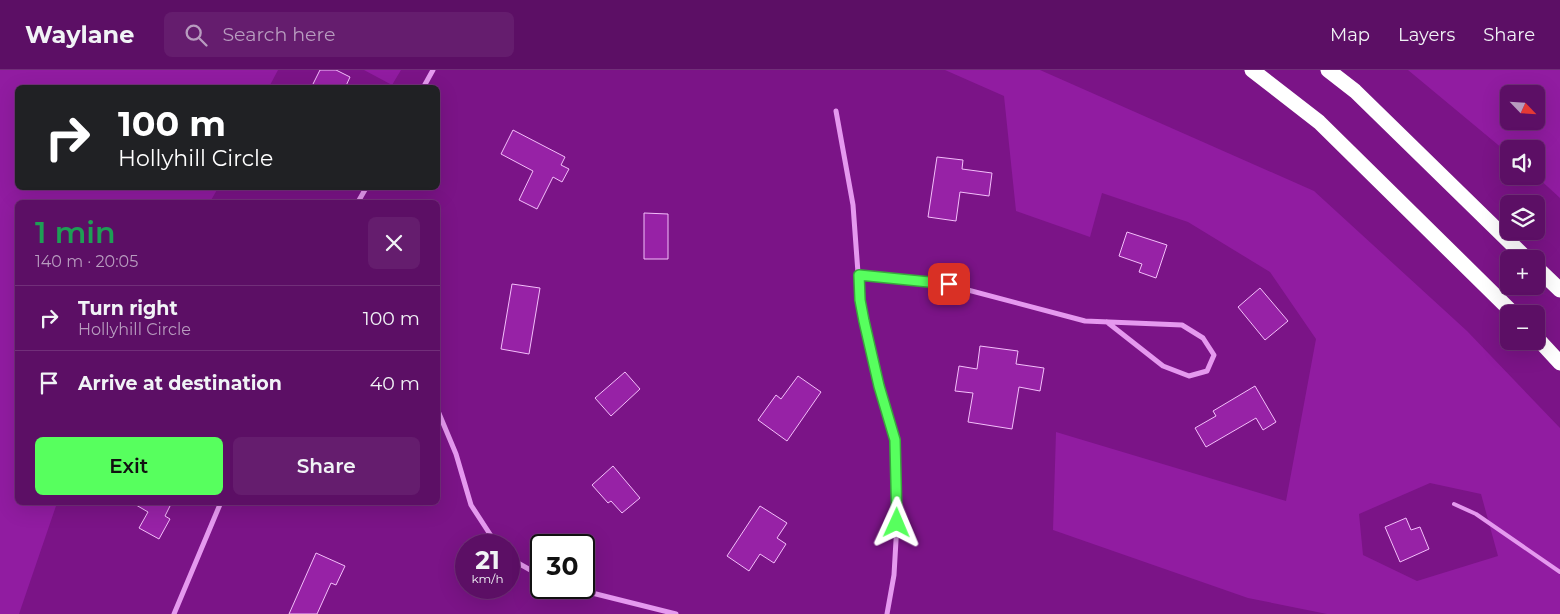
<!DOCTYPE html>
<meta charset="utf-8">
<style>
:root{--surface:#5c0f65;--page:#651d6e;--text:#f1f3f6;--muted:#b89cbf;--line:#712f79;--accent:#57ff5e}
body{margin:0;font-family:Montserrat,sans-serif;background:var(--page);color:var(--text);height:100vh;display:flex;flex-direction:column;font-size:19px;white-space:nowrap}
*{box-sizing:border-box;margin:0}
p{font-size:16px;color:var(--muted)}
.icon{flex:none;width:28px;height:28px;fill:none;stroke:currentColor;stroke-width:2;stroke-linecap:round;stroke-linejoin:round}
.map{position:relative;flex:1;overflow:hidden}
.panel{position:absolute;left:15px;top:130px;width:425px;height:305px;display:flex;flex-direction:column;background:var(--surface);border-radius:8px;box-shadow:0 5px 20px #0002,0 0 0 1px var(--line)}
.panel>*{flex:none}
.hud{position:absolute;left:15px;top:15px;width:425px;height:105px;border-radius:8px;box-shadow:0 5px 20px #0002,0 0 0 1px var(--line);background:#202124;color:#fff;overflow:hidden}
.needle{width:32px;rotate:115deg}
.controls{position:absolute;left:1500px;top:15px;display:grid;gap:10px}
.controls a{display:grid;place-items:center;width:45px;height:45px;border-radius:8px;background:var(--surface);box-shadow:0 5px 20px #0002,0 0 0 1px var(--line);font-size:25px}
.speed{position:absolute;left:455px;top:464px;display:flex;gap:10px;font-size:25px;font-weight:700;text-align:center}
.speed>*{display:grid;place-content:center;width:65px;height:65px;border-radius:50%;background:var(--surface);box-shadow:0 5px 20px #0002,0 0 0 1px var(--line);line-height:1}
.speed small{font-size:12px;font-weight:400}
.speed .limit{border:2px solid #111;border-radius:8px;background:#fff;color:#111}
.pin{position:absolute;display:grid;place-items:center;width:42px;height:42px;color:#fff;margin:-21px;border-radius:10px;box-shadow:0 2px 8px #0006}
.me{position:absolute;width:55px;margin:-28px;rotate:1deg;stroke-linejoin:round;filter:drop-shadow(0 0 4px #0008)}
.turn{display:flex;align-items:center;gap:18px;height:105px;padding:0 20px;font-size:22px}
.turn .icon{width:65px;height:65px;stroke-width:2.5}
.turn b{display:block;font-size:35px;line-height:42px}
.round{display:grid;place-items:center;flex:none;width:52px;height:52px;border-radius:8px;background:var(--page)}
.summary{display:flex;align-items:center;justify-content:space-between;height:85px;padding:0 20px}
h1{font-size:30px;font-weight:600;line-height:38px;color:#1e9e55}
.primary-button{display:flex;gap:10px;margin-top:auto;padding:10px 20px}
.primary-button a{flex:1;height:58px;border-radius:8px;background:var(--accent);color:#111;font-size:20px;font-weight:600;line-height:58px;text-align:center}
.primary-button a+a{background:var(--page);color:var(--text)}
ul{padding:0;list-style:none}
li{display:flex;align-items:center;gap:15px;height:65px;padding:0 20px;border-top:1px solid var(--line)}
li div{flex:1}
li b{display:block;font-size:19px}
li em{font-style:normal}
header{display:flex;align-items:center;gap:30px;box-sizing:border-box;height:70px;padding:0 25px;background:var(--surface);border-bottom:1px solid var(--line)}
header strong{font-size:24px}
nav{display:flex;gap:28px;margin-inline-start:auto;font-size:18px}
.search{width:350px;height:45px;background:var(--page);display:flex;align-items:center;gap:12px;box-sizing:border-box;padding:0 18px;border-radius:8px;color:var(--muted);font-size:19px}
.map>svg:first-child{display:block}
.green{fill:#911ca1;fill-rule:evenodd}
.building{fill:#9722a6;stroke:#f4bffb}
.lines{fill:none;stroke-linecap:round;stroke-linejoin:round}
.service{stroke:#e599ef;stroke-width:4}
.minor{stroke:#e599ef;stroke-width:5}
.motorway{stroke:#fff;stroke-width:15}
.route-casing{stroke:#39a63d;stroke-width:12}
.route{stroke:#57ff5e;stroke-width:9}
</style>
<header>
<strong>Waylane</strong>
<div class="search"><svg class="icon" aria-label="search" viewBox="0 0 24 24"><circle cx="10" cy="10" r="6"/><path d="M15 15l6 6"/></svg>Search here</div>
<nav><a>Map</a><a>Layers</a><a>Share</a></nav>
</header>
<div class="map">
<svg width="1560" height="544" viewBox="0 0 1560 544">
<rect width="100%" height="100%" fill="#7b1487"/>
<g class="green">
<polygon points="0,0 278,0 269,17 18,18 18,118 218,118 210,132 18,132 18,432 57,433 19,544 0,544"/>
<polygon points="364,0 401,0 392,15"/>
<path d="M945,0H1040L1314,121L1467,261L1560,358V544H1327L1248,528L1053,460L1056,362L1286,431L1316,269L1270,202L1188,152L1102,123L1090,167L1016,141L1004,26ZM1430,413L1481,424L1498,486L1417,511L1363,485L1359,444Z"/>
<path d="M1408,0H1560V128L1536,106V79H1509V84ZM1509,24H1536V51H1509Z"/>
</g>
<g class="building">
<polygon points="320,0 336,0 350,7 345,18 311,18"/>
<polygon points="513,60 565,87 561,95 569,99 562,112 553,107 537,139 519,130 533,101 501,84"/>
<polygon points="937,87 963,90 962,99 992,103 989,126 960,122 956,151 928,147"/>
<polygon points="644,143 668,144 668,189 644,189"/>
<polygon points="1127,162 1167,175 1156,208 1139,202 1142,194 1119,186"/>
<polygon points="512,214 540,218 529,284 501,279"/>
<polygon points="1260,218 1288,251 1265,270 1238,237"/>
<polygon points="980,276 1018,281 1016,294 1044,298 1040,321 1019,317 1012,359 968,352 973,323 955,321 959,296 977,299"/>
<polygon points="625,302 640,319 611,346 595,328"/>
<polygon points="798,306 821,322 787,371 758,350 776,325 781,329"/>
<polygon points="1255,316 1276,352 1263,360 1256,348 1206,377 1195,358 1216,346 1213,341"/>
<polygon points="613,396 640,428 622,443 611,431 608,433 592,415"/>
<polygon points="131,432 172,432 165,446 170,449 159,469 139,458 148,442"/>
<polygon points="760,436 787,453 777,468 786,474 774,493 760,484 749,501 727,486"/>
<polygon points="1406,448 1411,460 1420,457 1429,479 1400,492 1385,457"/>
<polygon points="316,483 345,496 336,515 331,513 317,544 289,544"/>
</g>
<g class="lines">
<polyline class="service" points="1454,434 1476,444 1560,502"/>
<g class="minor">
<polyline points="423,18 433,0"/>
<polyline points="836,41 853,135 860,230 879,316 895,370 898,436 894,505 887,544"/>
<polyline points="358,132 366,118"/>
<polyline points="859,205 949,215 1085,251 1182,255 1203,268 1214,285 1207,301 1189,306 1163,296 1107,252"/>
<polyline points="438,341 456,384 471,435 497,475"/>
<polyline points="509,488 541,506"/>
<polyline points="572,518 676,544"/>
<polyline points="174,544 221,432"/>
</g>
<g class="motorway">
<polyline points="1252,0 1319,52 1514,244"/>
<polyline points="1328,0 1355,21 1527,189"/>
<polyline points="1536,197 1560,220"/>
<polyline points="1536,267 1560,293"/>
</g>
</g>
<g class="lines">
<g class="route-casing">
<polyline id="route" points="897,453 895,370 879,316 864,251 860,230 859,205 949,214"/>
</g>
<use href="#route" class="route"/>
</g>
</svg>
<div class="controls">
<a><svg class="needle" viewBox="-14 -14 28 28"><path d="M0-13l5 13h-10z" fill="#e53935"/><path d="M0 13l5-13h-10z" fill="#b89cbf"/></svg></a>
<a><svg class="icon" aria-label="sound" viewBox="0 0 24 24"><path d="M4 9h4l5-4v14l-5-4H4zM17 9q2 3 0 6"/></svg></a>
<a><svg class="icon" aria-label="layers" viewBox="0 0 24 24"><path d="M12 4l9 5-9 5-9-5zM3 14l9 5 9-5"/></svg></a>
<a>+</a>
<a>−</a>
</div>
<div class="speed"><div>21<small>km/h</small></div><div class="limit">30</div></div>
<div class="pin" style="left:949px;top:214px;background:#d93025"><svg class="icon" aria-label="arrive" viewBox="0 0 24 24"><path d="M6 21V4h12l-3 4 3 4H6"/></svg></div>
<svg class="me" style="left:897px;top:453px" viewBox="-20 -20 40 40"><path d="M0-17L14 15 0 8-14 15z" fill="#57ff5e" stroke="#fff" stroke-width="4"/></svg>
<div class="hud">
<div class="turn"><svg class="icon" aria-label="right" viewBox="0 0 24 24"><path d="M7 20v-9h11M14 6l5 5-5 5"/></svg><div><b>100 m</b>Hollyhill Circle</div></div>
</div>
<section class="panel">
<div class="summary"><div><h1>1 min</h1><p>140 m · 20:05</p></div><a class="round"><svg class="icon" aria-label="close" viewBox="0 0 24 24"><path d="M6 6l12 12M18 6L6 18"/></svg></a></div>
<ul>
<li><svg class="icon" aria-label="right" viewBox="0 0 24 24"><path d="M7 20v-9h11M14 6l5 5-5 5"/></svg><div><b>Turn right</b><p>Hollyhill Circle</p></div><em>100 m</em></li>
<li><svg class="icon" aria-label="arrive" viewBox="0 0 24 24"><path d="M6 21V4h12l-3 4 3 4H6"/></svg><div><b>Arrive at destination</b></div><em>40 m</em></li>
</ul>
<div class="primary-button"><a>Exit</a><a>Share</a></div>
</section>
</div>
